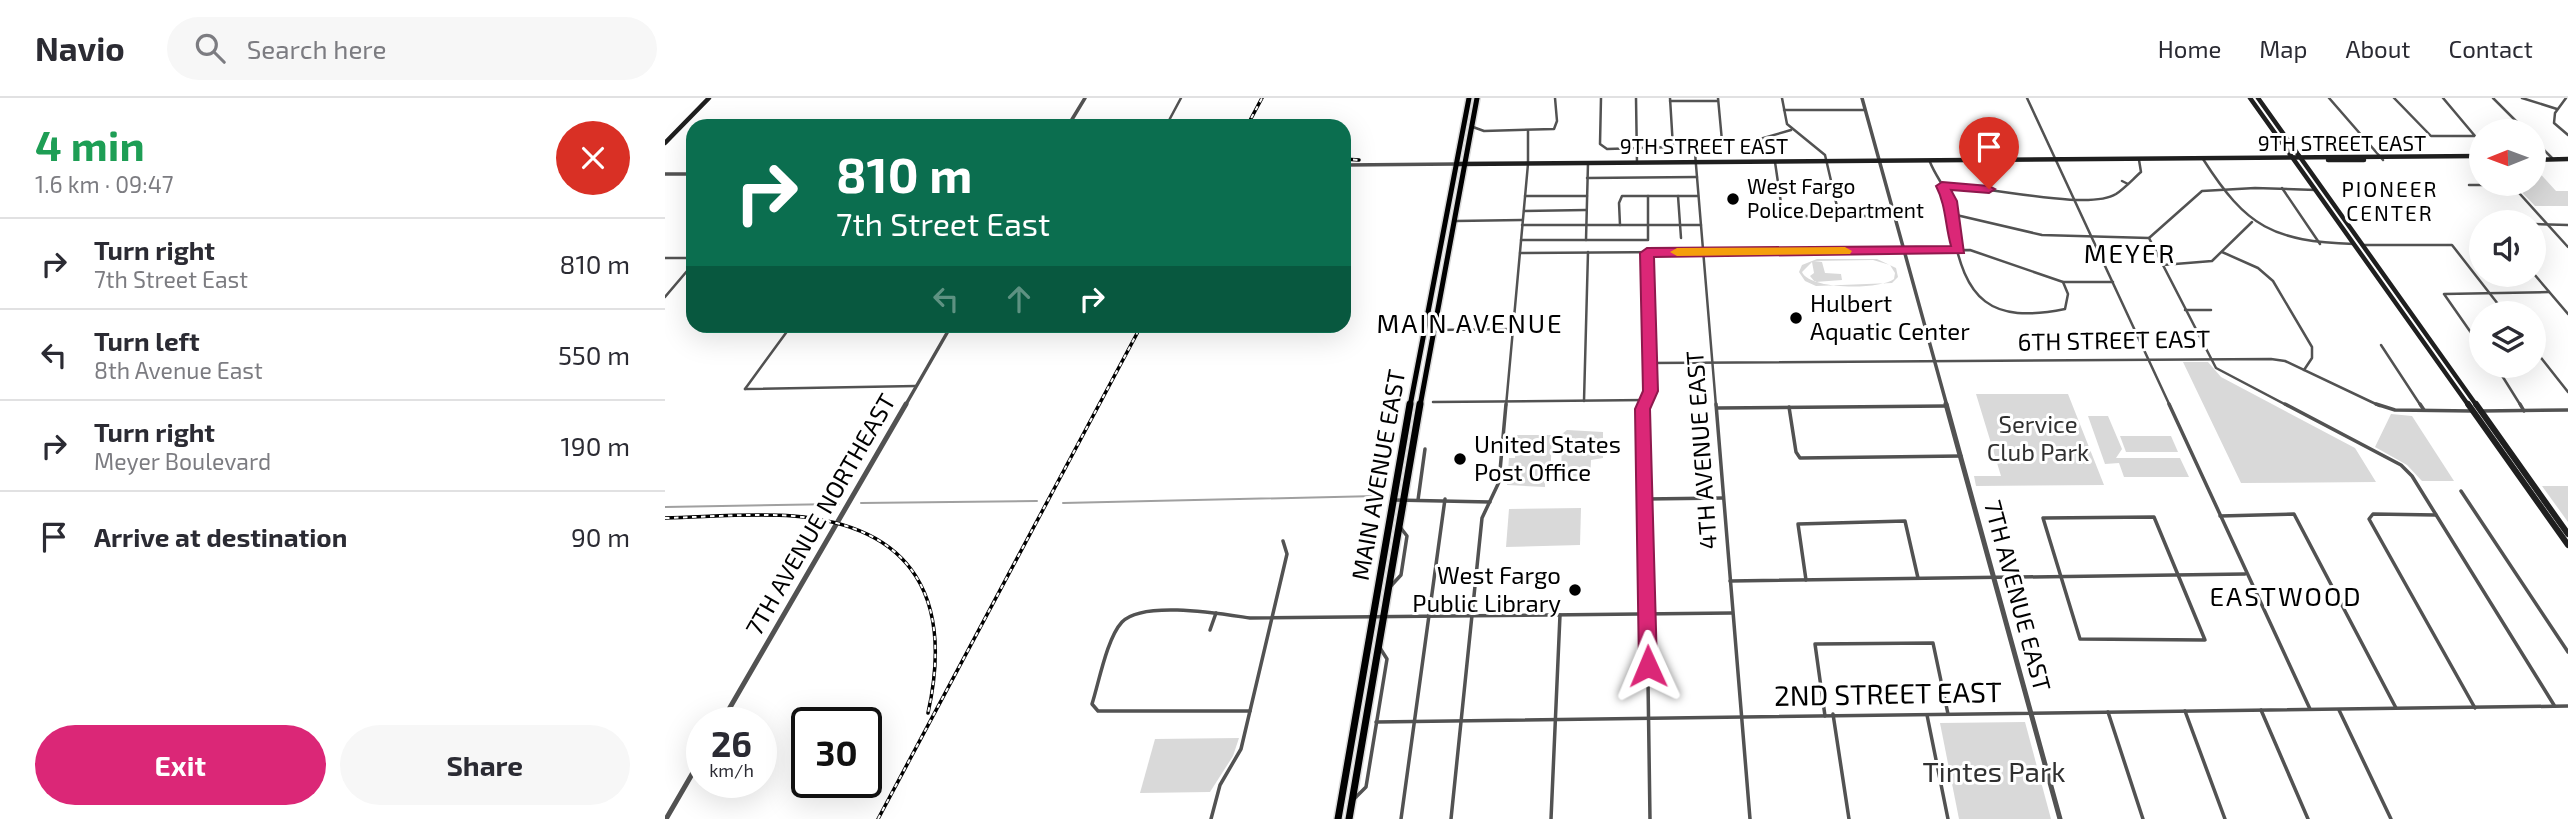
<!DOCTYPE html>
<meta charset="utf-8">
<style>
:root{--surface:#fff;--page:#f7f7f7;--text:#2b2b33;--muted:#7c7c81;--line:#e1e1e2;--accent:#db2777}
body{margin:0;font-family:"Exo 2",sans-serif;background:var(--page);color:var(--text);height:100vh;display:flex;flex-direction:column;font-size:26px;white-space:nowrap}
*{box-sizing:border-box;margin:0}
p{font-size:23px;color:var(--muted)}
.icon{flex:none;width:38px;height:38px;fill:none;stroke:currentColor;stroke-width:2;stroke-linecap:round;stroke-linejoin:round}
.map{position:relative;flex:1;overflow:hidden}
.panel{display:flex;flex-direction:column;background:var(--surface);width:665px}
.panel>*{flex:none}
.hud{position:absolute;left:21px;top:21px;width:665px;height:214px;border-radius:21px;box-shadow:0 7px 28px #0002;background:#0b6e4f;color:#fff;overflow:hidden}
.needle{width:46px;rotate:269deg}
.controls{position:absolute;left:1804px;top:21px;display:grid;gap:14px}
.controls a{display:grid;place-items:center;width:77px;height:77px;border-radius:50%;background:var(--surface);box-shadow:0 7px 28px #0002;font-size:35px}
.speed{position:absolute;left:21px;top:609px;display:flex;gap:14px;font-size:35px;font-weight:700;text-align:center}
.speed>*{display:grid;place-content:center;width:91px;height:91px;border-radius:50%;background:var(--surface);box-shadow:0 7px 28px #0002;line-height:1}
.speed small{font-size:18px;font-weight:400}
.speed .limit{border:4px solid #111;border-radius:10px;background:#fff;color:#111}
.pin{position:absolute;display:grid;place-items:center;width:60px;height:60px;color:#fff;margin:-72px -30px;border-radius:50% 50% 50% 0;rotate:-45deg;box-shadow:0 0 7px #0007}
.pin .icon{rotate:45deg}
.me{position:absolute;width:77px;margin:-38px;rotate:359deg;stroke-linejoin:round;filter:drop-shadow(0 0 5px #0008)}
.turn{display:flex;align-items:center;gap:24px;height:147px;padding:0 35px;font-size:32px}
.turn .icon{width:91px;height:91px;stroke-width:2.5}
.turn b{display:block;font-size:49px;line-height:60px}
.lanes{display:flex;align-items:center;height:66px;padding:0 35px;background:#0003;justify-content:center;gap:35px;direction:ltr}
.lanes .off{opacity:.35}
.round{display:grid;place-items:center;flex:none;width:74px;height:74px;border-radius:37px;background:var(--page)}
.summary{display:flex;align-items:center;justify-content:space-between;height:119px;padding:0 35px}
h1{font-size:42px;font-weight:700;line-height:52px;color:#1e9e55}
.action{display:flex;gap:14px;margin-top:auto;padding:14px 35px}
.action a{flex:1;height:80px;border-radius:42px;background:var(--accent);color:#fff;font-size:28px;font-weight:700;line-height:80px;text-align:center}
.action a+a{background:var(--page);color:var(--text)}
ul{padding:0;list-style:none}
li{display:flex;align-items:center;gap:21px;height:91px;padding:0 35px;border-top:2px solid var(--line)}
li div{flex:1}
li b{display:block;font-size:26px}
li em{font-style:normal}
header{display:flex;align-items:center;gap:42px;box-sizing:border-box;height:98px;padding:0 35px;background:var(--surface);border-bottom:2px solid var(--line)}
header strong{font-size:33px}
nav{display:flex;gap:38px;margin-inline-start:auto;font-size:24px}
.search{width:490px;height:63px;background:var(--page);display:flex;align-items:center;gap:18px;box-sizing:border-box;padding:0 24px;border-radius:38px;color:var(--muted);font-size:26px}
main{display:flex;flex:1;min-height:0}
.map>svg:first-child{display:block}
.green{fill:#d9d9d9;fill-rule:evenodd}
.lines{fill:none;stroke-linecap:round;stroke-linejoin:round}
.stream{stroke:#a0a0a0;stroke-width:2}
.primary-far1-casing{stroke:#dbdbdb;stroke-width:8}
.primary-casing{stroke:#dbdbdb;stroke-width:10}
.minor-far1{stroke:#525252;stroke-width:2.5}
.minor{stroke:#525252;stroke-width:3.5}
.tertiary-far1{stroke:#525252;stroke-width:3.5}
.tertiary{stroke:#525252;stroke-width:5}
.secondary-far1{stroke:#1f1f1f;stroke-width:4.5}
.secondary{stroke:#1f1f1f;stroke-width:6}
.primary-far1{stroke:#000;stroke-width:5}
.primary{stroke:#000;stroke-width:7}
.rail-casing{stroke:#000;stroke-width:3.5}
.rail{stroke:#fff;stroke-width:2;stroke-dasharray:4.5;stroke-linecap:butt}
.route{fill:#db2777;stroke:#8e194d;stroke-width:2}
.slow{fill:#f59e0b}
.poi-dot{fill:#000;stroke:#fff;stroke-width:2.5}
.labels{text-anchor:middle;stroke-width:6;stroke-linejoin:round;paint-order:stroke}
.far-street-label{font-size:21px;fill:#000;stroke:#fff}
.far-poi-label{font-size:21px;fill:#000;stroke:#fff;text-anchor:start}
.far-neighbourhood-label{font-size:21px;letter-spacing:2px;fill:#000;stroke:#fff}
.poi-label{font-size:24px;fill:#000;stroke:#fff;text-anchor:start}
.street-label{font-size:24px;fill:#000;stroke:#fff}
.park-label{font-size:24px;fill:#303030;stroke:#fff}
.neighbourhood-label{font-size:26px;letter-spacing:2px;fill:#000;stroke:#fff}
.near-street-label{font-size:28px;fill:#000;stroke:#fff}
.near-park-label{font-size:28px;fill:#303030;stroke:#fff}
</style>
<header>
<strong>Navio</strong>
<div class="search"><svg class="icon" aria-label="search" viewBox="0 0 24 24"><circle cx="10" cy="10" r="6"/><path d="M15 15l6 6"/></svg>Search here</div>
<nav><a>Home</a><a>Map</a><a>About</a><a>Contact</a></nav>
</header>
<main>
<section class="panel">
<div class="summary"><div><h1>4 min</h1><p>1.6 km · 09:47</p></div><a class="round" style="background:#d93025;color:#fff"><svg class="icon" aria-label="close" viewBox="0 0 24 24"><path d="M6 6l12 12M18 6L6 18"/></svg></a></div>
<ul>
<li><svg class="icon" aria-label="right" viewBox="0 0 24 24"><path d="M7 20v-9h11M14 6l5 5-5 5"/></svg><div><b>Turn right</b><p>7th Street East</p></div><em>810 m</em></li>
<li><svg class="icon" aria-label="left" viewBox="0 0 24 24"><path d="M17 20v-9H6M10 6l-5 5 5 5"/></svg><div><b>Turn left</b><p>8th Avenue East</p></div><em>550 m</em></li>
<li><svg class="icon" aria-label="right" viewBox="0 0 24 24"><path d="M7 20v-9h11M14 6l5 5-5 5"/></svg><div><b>Turn right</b><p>Meyer Boulevard</p></div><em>190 m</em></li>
<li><svg class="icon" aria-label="arrive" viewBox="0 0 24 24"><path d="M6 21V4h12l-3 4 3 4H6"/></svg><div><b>Arrive at destination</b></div><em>90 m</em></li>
</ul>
<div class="action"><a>Exit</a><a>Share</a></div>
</section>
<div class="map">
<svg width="1903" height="721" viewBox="0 0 1903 721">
<rect width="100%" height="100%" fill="#fff"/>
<g class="green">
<polygon points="1869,69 1891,93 1903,93 1903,108 1870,108 1849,86 1869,86"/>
<path d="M1212,161L1231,170L1233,179L1227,185L1151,188L1140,183L1134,174L1137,167L1152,161ZM1208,162L1225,167L1230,175L1229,181C1215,192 1144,192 1137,174L1147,164L1149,175L1145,178L1150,184L1177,182L1176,176L1160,175L1157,164L1149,163Z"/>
<polygon points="1518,264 1543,264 1556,279 1690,350 1711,384 1576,385"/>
<polygon points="1311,296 1403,296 1439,387 1311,388 1309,378 1336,378"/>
<polygon points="1726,316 1747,318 1789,383 1757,383 1742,367 1710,349"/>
<polygon points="1423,318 1443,318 1457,351 1451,360 1515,360 1524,379 1459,379 1454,365 1440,366"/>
<polygon points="902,332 938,334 938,360 926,362 925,384 896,384 897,336"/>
<polygon points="852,337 887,337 885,385 880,385 880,389 842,387 844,360 850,360"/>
<polygon points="1455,338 1506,338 1513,354 1461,354"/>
<polygon points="1877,388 1903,388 1903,424"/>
<polygon points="916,410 915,447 841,449 844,411"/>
<polygon points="1360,624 1386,721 1294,721 1275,625"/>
<polygon points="574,640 568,658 545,694 475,695 490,641"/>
</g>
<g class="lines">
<g class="stream">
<polyline points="196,405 372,403"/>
<polyline points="398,405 712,398"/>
<polyline points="0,409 174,406"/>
</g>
<g class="primary-far1-casing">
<g id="primary-far1">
<polyline points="745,308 804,0"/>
<polyline points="755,308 812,0"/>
</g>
</g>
<g class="primary-casing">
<g id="primary">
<polyline points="673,721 745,306"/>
<polyline points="684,721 755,306"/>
</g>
</g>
<g class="minor-far1">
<polyline points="936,0 935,46 942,51 1008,49 1005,0"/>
<polyline points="971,0 972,65"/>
<polyline points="1117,0 1122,26 1160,57 1174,117"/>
<polyline points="1362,0 1505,308"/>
<polyline points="1664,0 1718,62"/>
<polyline points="1729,0 1766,38 1810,38 1778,0"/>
<polyline points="1828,0 1861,33"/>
<polyline points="1857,0 1892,11"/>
<polyline points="1901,0 1890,15 1889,25 1903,37"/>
<polyline points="1005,3 1052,3"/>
<polyline points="1119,12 1200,12"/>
<polyline points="501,28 516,0"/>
<polyline points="808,29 819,33 889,31 892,23 890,0"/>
<polyline points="1095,41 1126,32"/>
<polyline points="1869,42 1887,60"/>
<path d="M1538,61C1582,130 1608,143 1689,146"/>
<polyline points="1110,64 1117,112 1122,118 1229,118"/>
<path d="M1265,64C1270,77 1280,89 1285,102C1288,111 1285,120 1287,129C1300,203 1325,226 1400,211L1403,196L1398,184"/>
<polyline points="922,80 1032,79"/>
<polyline points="1457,83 1463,86"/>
<polyline points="1846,86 1903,149"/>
<polyline points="1804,87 1847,87"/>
<path d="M1277,88C1316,86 1422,114 1451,96C1460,90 1468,81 1476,74L1474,62"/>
<polyline points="1617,90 1655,146"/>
<polyline points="860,98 922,98"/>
<polyline points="1013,98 1016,140"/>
<polyline points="859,113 921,112"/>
<polyline points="1287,116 1377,137 1484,140"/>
<polyline points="791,123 857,122"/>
<polyline points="1869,126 1903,127"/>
<polyline points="857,127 1036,127"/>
<polyline points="955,127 954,105 957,98 1033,98"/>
<polyline points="856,142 983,142 983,98"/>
<polyline points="921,142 923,65"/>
<polyline points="1697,147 1787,147 1840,215"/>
<polyline points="1557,154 1593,170 1608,183 1647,249 1647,260 1639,272"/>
<polyline points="855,155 1305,152 1398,184 1448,184"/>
<polyline points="0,160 28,160"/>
<polyline points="1498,167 1547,163 1587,124"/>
<polyline points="1869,176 1903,216"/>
<polyline points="0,199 28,166"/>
<polyline points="1520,212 1546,212"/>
<polyline points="770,232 848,231"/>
<polyline points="1716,247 1756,308"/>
<polyline points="1816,249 1779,196 1884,194"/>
<polyline points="1869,251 1903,294"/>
<polyline points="984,265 1606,261 1620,263 1715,308"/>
<polyline points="1831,268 1856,308"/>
<polyline points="80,291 251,288"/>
<polyline points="80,291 126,228"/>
<polyline points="919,303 923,154"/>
<polyline points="768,304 981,302"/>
<polyline points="841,308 863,66 863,33"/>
<polyline points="978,308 985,293 982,154"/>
<polyline points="1051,308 1030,55 1034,50 1057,43 1053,0"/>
<polyline points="1623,308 1551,270 1484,140 1537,93 1590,90 1651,92"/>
</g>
<g class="minor">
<polyline points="979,306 985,721"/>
<polyline points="1051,306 1085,721"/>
<polyline points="1504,306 1645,611"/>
<polyline points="1620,306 1736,367 1747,378 1889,607"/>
<polyline points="1711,306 1730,312 1808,313"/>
<polyline points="1755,306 1759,312"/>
<polyline points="1855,306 1859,313"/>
<polyline points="1124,309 1131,354 1135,360 1296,358"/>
<polyline points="1052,310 1281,308"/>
<polyline points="1815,313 1903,312"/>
<polyline points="1796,393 1903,554"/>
<polyline points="980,401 1058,400"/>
<polyline points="729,402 825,404"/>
<polyline points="753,402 760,351"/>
<polyline points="1771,417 1708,416 1704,421 1810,610"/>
<polyline points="1555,418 1629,416 1731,610"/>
<polygon points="1489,419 1540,542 1415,541 1378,420"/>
<polyline points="1141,482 1133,426 1240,423 1253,480"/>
<polyline points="1065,483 1580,476"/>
<polyline points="724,490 736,477 742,438 735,429"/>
<polyline points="545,532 551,515"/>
<polyline points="1596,612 1643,721"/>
<polyline points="1674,612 1726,721"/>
<path d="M585,613H433L427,606C434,584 442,540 457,524C478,502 557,516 585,520L1067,515"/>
<polyline points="1520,613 1560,721"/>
<polyline points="1443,614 1478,721"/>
<polyline points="1168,616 1184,721"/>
<polyline points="1262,617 1283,721"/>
<polyline points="1160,618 1150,546 1268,545 1283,616"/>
<polyline points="711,624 1903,608"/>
<polyline points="689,701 701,689 722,561 715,550"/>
<polyline points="546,721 555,687 576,651 622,456 618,443"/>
<polyline points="736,721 780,401"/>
<polyline points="786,721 817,420 834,384 841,306"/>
<polyline points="886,721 895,517"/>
</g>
<g class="tertiary-far1">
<polyline points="1197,0 1282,308"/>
<polyline points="403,28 420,0"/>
<polyline points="679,67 792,66"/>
<polyline points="0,76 28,76"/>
<polyline points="240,308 286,228"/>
</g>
<g class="tertiary">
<polyline points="1281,306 1395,721"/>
<polyline points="56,625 241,306"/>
<polyline points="1,721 37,659"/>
</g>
<g class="secondary-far1">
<polyline points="1585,0 1804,308"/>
<polyline points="1593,0 1812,308"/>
<polyline points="0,45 44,0"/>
<polyline points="1663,62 1699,62"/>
<polyline points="1869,62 1903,61"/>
<polyline points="793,66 1816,58"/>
</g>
<g class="secondary">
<polyline points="1803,306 1903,447"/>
<polyline points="1811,306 1903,436"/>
</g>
<use href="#primary-far1" class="primary-far1"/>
<use href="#primary" class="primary"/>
<g class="rail-casing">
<g id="rail">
<polyline points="582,28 597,0"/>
<polyline points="679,61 694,62"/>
<path d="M0,420C43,419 86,415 128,418C250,428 288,502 263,615"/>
<polyline points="213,721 476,228"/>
</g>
</g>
<use href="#rail" class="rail"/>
</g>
<path class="route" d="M1277,84L1324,88L1330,91L1324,95L1286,92L1292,103L1299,155L989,159L993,293L985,311L992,568L990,574L983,576L976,574L974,568L970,311L978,293L975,155L982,150L1286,148C1280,127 1281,107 1271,88Z"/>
<polygon class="slow" points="1180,149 1187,153 1185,156 1012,158 1005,154 1012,150"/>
<g class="poi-dot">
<circle cx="1068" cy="101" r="7"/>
<circle cx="1131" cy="220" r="7"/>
<circle cx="795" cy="361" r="7"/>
<circle cx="910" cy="492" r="7"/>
</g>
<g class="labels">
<g class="far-street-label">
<text x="1677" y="53">9TH STREET EAST</text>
<text x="1039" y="56">9TH STREET EAST</text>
</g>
<g class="far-poi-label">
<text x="1082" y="96">West Fargo<tspan x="1082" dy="24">Police Department</tspan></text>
</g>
<g class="far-neighbourhood-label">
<text x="1725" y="99">PIONEER<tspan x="1725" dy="24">CENTER</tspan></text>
</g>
<g class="poi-label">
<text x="1145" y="214">Hulbert<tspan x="1145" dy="28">Aquatic Center</tspan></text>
<text x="809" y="355">United States<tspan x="809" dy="28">Post Office</tspan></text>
<text x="896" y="486" text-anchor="end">West Fargo<tspan x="896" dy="28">Public Library</tspan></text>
</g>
<g class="street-label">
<text transform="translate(1449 243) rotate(-1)" y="8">6TH STREET EAST</text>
<text transform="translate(1037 352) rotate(-94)" y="8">4TH AVENUE EAST</text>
<text transform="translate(714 377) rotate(-80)" y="8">MAIN AVENUE EAST</text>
<text transform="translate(156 417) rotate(-60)" y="8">7TH AVENUE NORTHEAST</text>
<text transform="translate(1352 498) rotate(75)" y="8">7TH AVENUE EAST</text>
</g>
<g class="park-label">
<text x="1373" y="335">Service<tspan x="1373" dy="28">Club Park</tspan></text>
</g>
<g class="neighbourhood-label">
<text x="1465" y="165">MEYER</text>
<text x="805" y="235">MAIN AVENUE</text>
<text x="1621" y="508">EASTWOOD</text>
</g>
<g class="near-street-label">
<text transform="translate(1223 596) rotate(-1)" y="10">2ND STREET EAST</text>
</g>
<g class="near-park-label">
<text x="1329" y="684">Tintes Park</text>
</g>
</g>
</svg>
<div class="controls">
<a><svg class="needle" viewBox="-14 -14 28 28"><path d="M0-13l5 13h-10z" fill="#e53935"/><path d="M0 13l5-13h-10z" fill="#7c7c81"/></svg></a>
<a><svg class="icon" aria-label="sound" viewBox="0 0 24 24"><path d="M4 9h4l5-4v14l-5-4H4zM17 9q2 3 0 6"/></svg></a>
<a><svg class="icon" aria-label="layers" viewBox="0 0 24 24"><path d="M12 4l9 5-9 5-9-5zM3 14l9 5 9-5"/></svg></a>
</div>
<div class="speed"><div>26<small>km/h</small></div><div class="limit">30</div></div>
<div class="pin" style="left:1324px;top:91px;background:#d93025"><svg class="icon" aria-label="arrive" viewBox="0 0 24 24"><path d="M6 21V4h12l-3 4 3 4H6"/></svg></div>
<svg class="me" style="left:983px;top:568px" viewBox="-20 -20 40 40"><path d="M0-17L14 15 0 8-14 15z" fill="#db2777" stroke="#fff" stroke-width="4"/></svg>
<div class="hud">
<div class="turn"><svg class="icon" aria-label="right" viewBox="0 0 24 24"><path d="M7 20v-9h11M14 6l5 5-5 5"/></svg><div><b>810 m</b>7th Street East</div></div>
<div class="lanes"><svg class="icon off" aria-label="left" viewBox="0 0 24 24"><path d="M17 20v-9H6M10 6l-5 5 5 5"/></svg><svg class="icon off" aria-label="ahead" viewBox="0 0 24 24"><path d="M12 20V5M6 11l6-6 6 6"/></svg><svg class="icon" aria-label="right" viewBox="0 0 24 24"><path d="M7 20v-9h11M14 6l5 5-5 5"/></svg></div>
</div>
</div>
</main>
